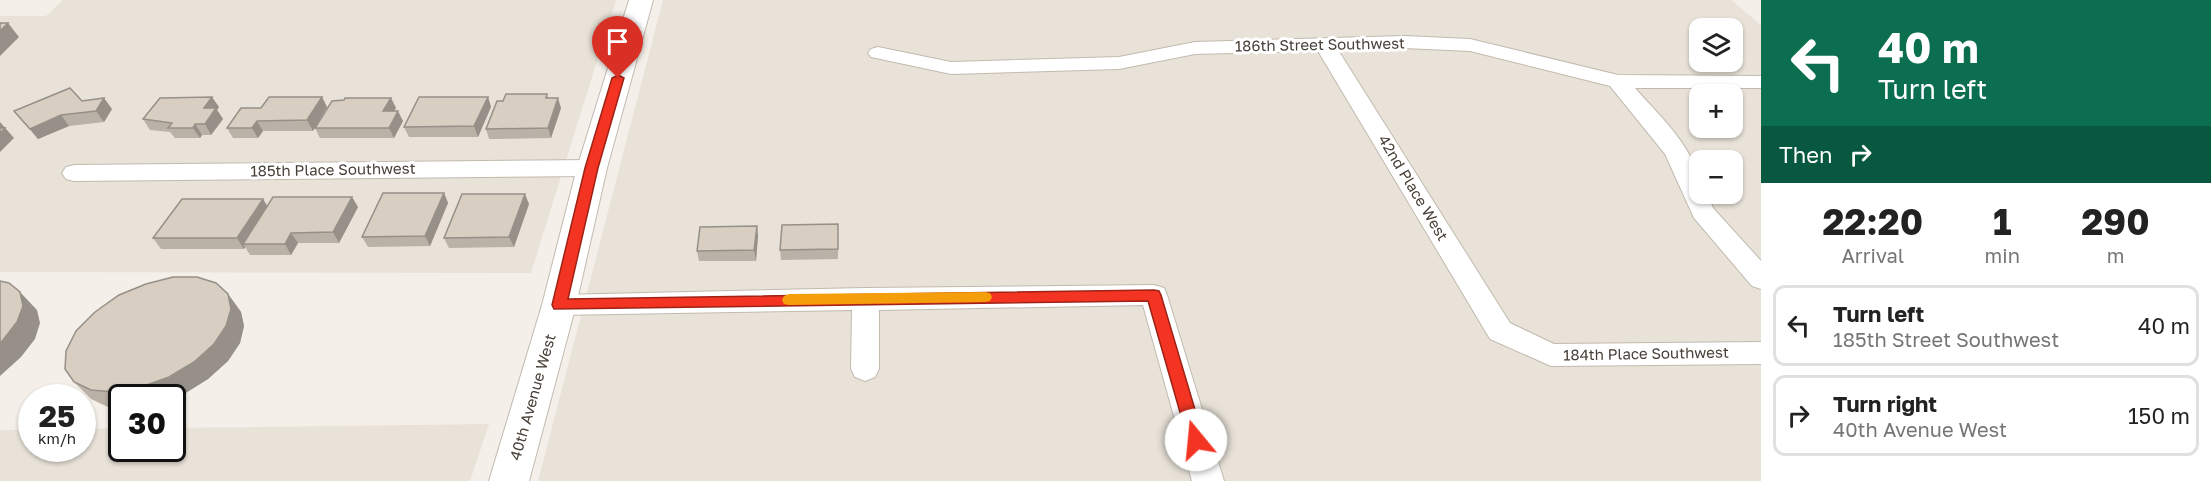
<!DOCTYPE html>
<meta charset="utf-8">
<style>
:root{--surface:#fff;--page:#f6f6f6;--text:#222;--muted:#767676;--line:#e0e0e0}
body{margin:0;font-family:"Golos Text",sans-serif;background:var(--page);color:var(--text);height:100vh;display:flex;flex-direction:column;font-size:22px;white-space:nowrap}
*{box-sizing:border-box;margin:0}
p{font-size:20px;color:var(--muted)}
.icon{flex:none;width:33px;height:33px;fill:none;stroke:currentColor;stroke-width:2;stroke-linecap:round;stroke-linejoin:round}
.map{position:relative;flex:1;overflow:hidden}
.panel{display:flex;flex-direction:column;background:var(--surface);width:450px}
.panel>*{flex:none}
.hud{background:#0b6e4f;color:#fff;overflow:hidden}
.tools{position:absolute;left:1689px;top:18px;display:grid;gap:12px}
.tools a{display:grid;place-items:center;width:54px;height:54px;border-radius:12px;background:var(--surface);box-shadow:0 2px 4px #0004;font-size:30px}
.speed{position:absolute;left:18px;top:384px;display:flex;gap:12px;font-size:30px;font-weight:700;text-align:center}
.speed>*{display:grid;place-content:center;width:78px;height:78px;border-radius:50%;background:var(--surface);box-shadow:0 2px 4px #0004;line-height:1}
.speed small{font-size:15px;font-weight:400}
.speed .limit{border:3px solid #111;border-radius:9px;background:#fff;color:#111}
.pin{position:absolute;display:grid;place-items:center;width:51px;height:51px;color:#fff;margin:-62px -26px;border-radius:50% 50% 50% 0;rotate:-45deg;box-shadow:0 0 6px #0007}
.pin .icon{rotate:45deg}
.me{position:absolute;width:66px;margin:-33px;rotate:343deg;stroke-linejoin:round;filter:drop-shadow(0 0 4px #0008)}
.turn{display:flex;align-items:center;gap:21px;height:126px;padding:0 18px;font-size:27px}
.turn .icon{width:78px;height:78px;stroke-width:2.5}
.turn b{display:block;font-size:42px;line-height:51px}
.then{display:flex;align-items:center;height:57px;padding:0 18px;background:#0003;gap:12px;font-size:22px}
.eta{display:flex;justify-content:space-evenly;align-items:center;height:102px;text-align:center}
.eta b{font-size:36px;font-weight:700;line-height:42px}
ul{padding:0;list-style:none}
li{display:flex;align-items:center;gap:18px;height:81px;margin:0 12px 9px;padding:0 6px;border:3px solid var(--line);border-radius:12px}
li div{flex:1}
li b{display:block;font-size:22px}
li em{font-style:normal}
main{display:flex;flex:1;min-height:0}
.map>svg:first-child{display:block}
.residential{fill:#e8e2d8;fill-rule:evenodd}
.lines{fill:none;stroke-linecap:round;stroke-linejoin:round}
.minor-casing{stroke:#c2baaf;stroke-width:2}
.tertiary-casing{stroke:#c2baaf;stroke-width:2}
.minor{fill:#fff;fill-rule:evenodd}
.tertiary{fill:#fff;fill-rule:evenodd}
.wall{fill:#bab1a7}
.shaded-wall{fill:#979088}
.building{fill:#d8cec2;stroke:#979088;stroke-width:1.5}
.route{fill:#f33422;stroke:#9e2216;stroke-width:1.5}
.slow{fill:#f59e0b}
.labels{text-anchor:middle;stroke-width:6;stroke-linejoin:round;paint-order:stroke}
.street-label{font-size:15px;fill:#484038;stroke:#fff}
</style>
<main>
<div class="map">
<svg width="1761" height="481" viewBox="0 0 1761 481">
<rect width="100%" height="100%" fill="#f4f0e9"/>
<g class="residential">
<polygon points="63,0 616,0 531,273 0,272 0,16 46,16"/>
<path d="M663,0H1731L1761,25V481H538ZM1700,28H1732V62H1700ZM1700,94H1732V128H1700ZM1700,160H1732V194H1700Z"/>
<polygon points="489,424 470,481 0,481 0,430 31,430 32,448 82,448 83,429 121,428 122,448 172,448 173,428"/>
</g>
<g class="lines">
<g class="minor-casing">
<g id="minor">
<path d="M1404,36L1470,39L1618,75L1761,76V88H1635C1661,118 1700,151 1700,194H1707L1713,208L1761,261V289L1752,286L1694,218L1665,154L1610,86L1470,51L1404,48L1338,50L1510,323L1554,344L1761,342V364L1551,366L1490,339L1318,51L1195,54L1119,69L951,74L871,57L868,53L871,49L878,47L951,62L1119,57L1195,42Z"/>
<polygon points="592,160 600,162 604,168 600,174 592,176 74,181 66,179 62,173 66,167 74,165"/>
<polygon points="1154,285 1164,288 1167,295 1224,481 1192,481 1143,305 879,310 879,369 875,377 865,381 855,377 851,369 852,310 559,315 549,312 545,305 549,298 559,295 866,288"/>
</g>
</g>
<g class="tertiary-casing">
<polygon id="tertiary" points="629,0 653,0 607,168 576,305 529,481 489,481 542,305 577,168"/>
</g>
<use href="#minor" class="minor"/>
<use href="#tertiary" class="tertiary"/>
</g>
<g class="wall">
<polygon points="547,94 548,98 561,108 551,138 489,139 486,129 503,101"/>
<polygon points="322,97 327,107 313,131 263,131 258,138 233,138 227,128"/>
<polygon points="488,97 491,107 478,137 409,137 404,127"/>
<polygon points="391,98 396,108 394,111 403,121 394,138 320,138 315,128 344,100"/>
<polygon points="82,101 112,109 104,122 69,126 38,139 14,111"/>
<polygon points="219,107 217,110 223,119 211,135 202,135 200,138 175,138 170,132 150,130 143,119"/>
<polygon points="444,193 448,203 430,246 368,247 362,237"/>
<polygon points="263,199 267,206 358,207 339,243 298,243 291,255 250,255 245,247 244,249 161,249 153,238"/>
<polygon points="529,204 514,247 449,248 444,238"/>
<polygon points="757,226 758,236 756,261 699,261 697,251"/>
<polygon points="838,235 838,259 781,260 780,250"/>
<polygon points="228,294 241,312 244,326 240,343 228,361 208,379 184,394 172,398 122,398 122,408 108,407 91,399 74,382"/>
</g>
<g class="shaded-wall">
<polygon points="8,23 19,37 0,56 0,31"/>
<polygon points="212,97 219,107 217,110 223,119 211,135 205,124 204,108"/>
<polygon points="322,97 327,107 313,131 307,120"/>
<polygon points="488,97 491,107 478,137 474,126"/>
<polygon points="104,98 112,109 104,122 96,111"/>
<polygon points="391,98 396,108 388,121 383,111"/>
<polygon points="558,98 561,108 551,138 548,128"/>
<polygon points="398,111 403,121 394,138 389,128"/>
<polygon points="61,115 69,126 38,139 30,129"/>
<polygon points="257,121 263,131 258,138 252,128"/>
<polygon points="0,122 14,138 0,152"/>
<polygon points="195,124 202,135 200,138 193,128"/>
<polygon points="444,193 448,203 430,246 425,236"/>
<polygon points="525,194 529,204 514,247 509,237"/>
<polygon points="352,197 358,207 339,243 333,232"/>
<polygon points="263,199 269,209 243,244 245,247 244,249 237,238"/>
<polygon points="757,226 758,236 756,261 754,250"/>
<polygon points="291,233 298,243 291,255 285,244"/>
<polygon points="20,292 37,310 40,323 35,339 21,357 0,376 0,343"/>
<polygon points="228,294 241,312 244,326 240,343 228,361 208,379 184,394 172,398 122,398 122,399 114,392"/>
</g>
<g class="building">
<polygon points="0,23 8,23 0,31"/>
<polygon points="70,88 82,101 104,98 96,111 61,115 30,129 14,111"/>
<polygon points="506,94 547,94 546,98 558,98 548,128 486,129 497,101 503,101"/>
<polygon points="212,97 204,108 216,108 205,124 195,124 193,128 168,128 172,123 143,119 160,98"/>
<polygon points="269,97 322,97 307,120 257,121 252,128 227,128 241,108 261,108"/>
<polygon points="419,97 488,97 474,126 404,127"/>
<polygon points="345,98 391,98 383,111 398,111 389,128 315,128 332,101 344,100"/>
<polygon points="0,128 5,128 0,133"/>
<polygon points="383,193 444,193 425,236 362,237"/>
<polygon points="462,194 525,194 509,237 444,238"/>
<polygon points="273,197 352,197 333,232 291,233 285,244 243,244"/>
<polygon points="182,199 263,199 237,238 153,238"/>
<polygon points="838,224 838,249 780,250 782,225"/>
<polygon points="757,226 754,250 697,251 700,227"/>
<polygon points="173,277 197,277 216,283 228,294 231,309 226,326 214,344 194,362 169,377 141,387 114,392 91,390 74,382 65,369 66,351 76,331 95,312 119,295 146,284"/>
<polygon points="0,281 9,283 20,292 23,306 17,322 3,340 0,343"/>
</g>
<polygon class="route" points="618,75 624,78 598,168 568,299 1154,290 1159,291 1161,295 1204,440 1202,445 1196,447 1190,445 1188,440 1148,301 554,309 552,305 585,168 612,78"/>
<polygon class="slow" points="985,292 990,293 992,297 990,301 985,302 789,305 784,304 782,300 784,296 789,294"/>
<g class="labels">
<g class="street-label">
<text transform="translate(1320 45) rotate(-1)" y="5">186th Street Southwest</text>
<text transform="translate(333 170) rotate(-1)" y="5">185th Place Southwest</text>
<text transform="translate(1413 188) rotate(59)" y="5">42nd Place West</text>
<text transform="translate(1646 354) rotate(-1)" y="5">184th Place Southwest</text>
<text transform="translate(533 397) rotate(-74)" y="5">40th Avenue West</text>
</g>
</g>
</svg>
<div class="tools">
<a><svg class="icon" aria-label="layers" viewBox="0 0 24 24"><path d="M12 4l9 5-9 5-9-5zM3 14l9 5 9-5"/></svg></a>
<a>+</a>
<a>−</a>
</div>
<div class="speed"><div>25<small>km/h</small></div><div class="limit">30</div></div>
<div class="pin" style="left:618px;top:78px;background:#d93025"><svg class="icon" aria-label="arrive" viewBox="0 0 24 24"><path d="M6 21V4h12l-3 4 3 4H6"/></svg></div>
<svg class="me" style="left:1196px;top:440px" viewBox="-20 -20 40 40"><circle r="19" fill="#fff"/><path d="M0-13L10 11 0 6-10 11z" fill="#f33422"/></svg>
</div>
<section class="panel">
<div class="hud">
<div class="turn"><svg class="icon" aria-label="left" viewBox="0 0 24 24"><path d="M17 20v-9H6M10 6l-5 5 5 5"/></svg><div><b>40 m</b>Turn left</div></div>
<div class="then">Then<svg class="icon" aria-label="right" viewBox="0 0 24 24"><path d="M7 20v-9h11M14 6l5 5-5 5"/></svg></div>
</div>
<div class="eta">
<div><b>22:20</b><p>Arrival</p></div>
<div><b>1</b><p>min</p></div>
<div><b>290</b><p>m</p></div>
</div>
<ul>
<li><svg class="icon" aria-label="left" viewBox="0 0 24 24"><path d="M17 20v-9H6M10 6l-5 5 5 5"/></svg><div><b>Turn left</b><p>185th Street Southwest</p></div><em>40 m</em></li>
<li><svg class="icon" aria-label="right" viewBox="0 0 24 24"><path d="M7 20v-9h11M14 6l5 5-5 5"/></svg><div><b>Turn right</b><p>40th Avenue West</p></div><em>150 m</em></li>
</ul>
</section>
</main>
